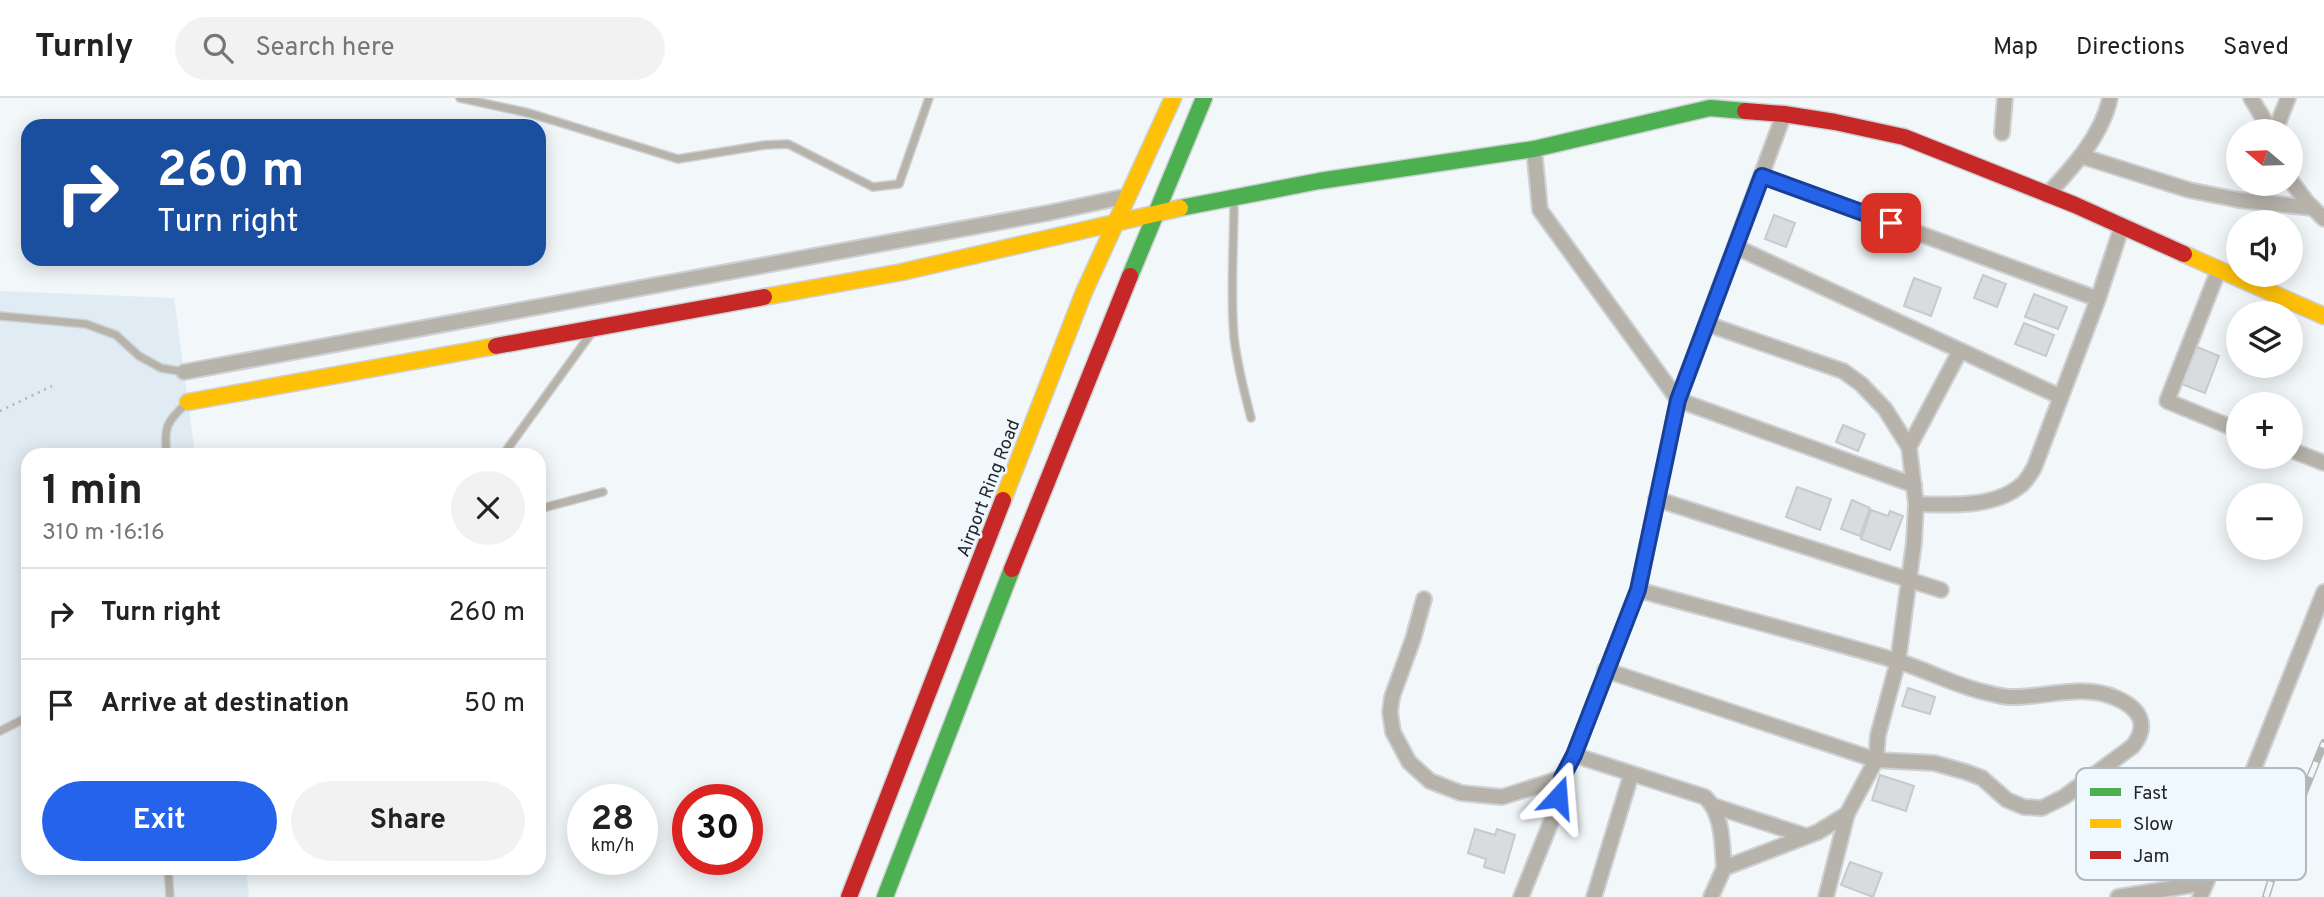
<!DOCTYPE html>
<meta charset="utf-8">
<style>
:root{--surface:#fff;--page:#f2f2f2;--text:#222;--muted:#767676;--line:#e0e0e0;--accent:#2563eb}
body{margin:0;font-family:Overpass,sans-serif;background:var(--page);color:var(--text);height:100vh;display:flex;flex-direction:column;font-size:26px;white-space:nowrap}
*{box-sizing:border-box;margin:0}
p{font-size:23px;color:var(--muted)}
.icon{flex:none;width:38px;height:38px;fill:none;stroke:currentColor;stroke-width:2;stroke-linecap:round;stroke-linejoin:round}
.map{position:relative;flex:1;overflow:hidden}
.details{position:absolute;left:21px;top:350px;width:525px;height:427px;display:flex;flex-direction:column;background:var(--surface);border-radius:21px;box-shadow:0 4px 18px #0003}
.details>*{flex:none}
.top-card{position:absolute;left:21px;top:21px;width:525px;height:147px;border-radius:21px;box-shadow:0 4px 18px #0003;background:#1a4fa0;color:#fff;overflow:hidden}
.needle{width:46px;rotate:289deg}
.tools{position:absolute;left:2226px;top:21px;display:grid;gap:14px}
.tools a{display:grid;place-items:center;width:77px;height:77px;border-radius:50%;background:var(--surface);box-shadow:0 4px 18px #0003;font-size:35px}
.speed{position:absolute;left:567px;top:686px;display:flex;gap:14px;font-size:35px;font-weight:700;text-align:center}
.speed>*{display:grid;place-content:center;width:91px;height:91px;border-radius:50%;background:var(--surface);box-shadow:0 4px 18px #0003;line-height:1}
.speed small{font-size:18px;font-weight:400}
.speed .limit{border:10px solid #d22;background:#fff;color:#111}
.pin{position:absolute;display:grid;place-items:center;width:60px;height:60px;color:#fff;margin:-30px;border-radius:14px;box-shadow:0 4px 10px #0006}
.me{position:absolute;width:77px;margin:-38px;rotate:19deg;stroke-linejoin:round;filter:drop-shadow(0 0 5px #0008)}
.turn{display:flex;align-items:center;gap:24px;height:147px;padding:0 21px;font-size:32px}
.turn .icon{width:91px;height:91px;stroke-width:2.5}
.turn b{display:block;font-size:49px;line-height:60px}
.round{display:grid;place-items:center;flex:none;width:74px;height:74px;border-radius:37px;background:var(--page)}
.head{display:flex;align-items:center;justify-content:space-between;height:119px;padding:0 21px}
h1{font-size:42px;font-weight:700;line-height:52px}
.primary-button{display:flex;gap:14px;margin-top:auto;padding:14px 21px}
.primary-button a{flex:1;height:80px;border-radius:42px;background:var(--accent);color:#fff;font-size:28px;font-weight:700;line-height:80px;text-align:center}
.primary-button a+a{background:var(--page);color:var(--text)}
ul{padding:0;list-style:none}
li{display:flex;align-items:center;gap:21px;height:91px;padding:0 21px;border-top:2px solid var(--line)}
li div{flex:1}
li b{display:block;font-size:26px}
li em{font-style:normal}
header{display:flex;align-items:center;gap:42px;box-sizing:border-box;height:98px;padding:0 35px;background:var(--surface);border-bottom:2px solid var(--line)}
header strong{font-size:33px}
nav{display:flex;gap:38px;margin-inline-start:auto;font-size:24px}
.search{width:490px;height:63px;background:var(--page);display:flex;align-items:center;gap:18px;box-sizing:border-box;padding:0 24px;border-radius:38px;color:var(--muted);font-size:26px}
.map>svg:first-child{display:block}
.built{fill:#e0ebf4}
.building{fill:#d8dcde;stroke:#c6cacd;stroke-width:2}
.lines{fill:none;stroke-linecap:round;stroke-linejoin:round}
.lane-casing{stroke:#cdd1d4;stroke-width:10}
.street-casing{stroke:#cdd1d4;stroke-width:18}
.fast-casing{stroke:#cdd1d4;stroke-width:19}
.slow-casing{stroke:#cdd1d4;stroke-width:19}
.jam-casing{stroke:#cdd1d4;stroke-width:19}
.path{stroke:#b6b5b0;stroke-width:2.5;stroke-dasharray:2 5;stroke-linecap:butt}
.lane{stroke:#b8b3aa;stroke-width:7}
.street{stroke:#b8b3aa;stroke-width:14}
.fast{stroke:#4caf50;stroke-width:16}
.slow{stroke:#ffc107;stroke-width:16}
.jam{stroke:#c62828;stroke-width:16}
.rail-casing{stroke:#b6b6b3;stroke-width:8}
.rail{stroke:#eff8fe;stroke-width:5;stroke-dasharray:16;stroke-linecap:butt}
.route-casing{stroke:#184099;stroke-width:18}
.route{stroke:#2563eb;stroke-width:12}
.labels{text-anchor:middle;stroke-width:5;stroke-linejoin:round;paint-order:stroke}
.street-label{font-size:18px;fill:#222629;stroke:#eff8fe}
.key{fill:#eff8fe;stroke:#b2b9be;stroke-width:2}
.key-label{font-size:19px;fill:#222629}
</style>
<header>
<strong>Turnly</strong>
<div class="search"><svg class="icon" aria-label="search" viewBox="0 0 24 24"><circle cx="10" cy="10" r="6"/><path d="M15 15l6 6"/></svg>Search here</div>
<nav><a>Map</a><a>Directions</a><a>Saved</a></nav>
</header>
<div class="map">
<svg width="2324" height="799" viewBox="0 0 2324 799">
<rect width="100%" height="100%" fill="#f2f7fa"/>
<polygon class="built" points="0,193 174,200 195,357 28,357 28,770 246,770 249,799 0,799"/>
<g class="building">
<polygon points="1774,117 1795,125 1786,149 1765,141"/>
<polygon points="1983,177 2006,186 1997,209 1974,200"/>
<polygon points="1914,180 1941,190 1931,218 1904,208"/>
<polygon points="2034,196 2067,209 2058,231 2025,219"/>
<polygon points="2024,225 2054,237 2046,258 2015,246"/>
<polygon points="2195,248 2219,258 2205,295 2181,286"/>
<polygon points="1843,327 1865,336 1858,353 1836,344"/>
<polygon points="1797,389 1831,401 1820,432 1786,419"/>
<polygon points="1852,402 1870,410 1860,438 1841,431"/>
<polygon points="1871,412 1888,418 1890,413 1903,418 1890,452 1861,441"/>
<polygon points="1908,590 1935,599 1930,616 1902,608"/>
<polygon points="1880,677 1914,688 1906,713 1872,702"/>
<polygon points="1475,731 1495,737 1497,731 1515,737 1504,775 1484,769 1486,761 1468,755"/>
<polygon points="1850,764 1882,775 1873,799 1841,787"/>
</g>
<g class="lines">
<g class="lane-casing">
<g id="lane">
<polyline points="460,0 529,15 678,61 765,47 788,46 873,89 899,86 929,0"/>
<path d="M1234,102C1234,148 1230,194 1234,239C1237,267 1244,293 1251,320"/>
<polyline points="0,218 86,226 116,237 139,258 161,270 184,274"/>
<path d="M167,357C163,329 167,323 187,305"/>
<polyline points="503,357 590,237"/>
<polyline points="539,411 603,394"/>
<polyline points="0,633 28,619"/>
<polyline points="168,770 170,799"/>
</g>
</g>
<g class="street-casing">
<g id="street">
<polyline points="2251,0 2271,33"/>
<polyline points="2275,33 2288,0"/>
<polyline points="2002,35 2005,0"/>
<polyline points="1534,51 1540,112 1678,302 1914,387"/>
<polyline points="2081,58 2189,92 2239,102 2313,110"/>
<polyline points="1762,78 2098,201"/>
<polyline points="2291,83 2306,103 2324,121"/>
<path d="M2047,97C2072,70 2102,38 2110,0"/>
<polyline points="1736,149 2059,298"/>
<polyline points="2219,171 2167,303 2238,332"/>
<polyline points="1707,226 1843,273 1861,286 1885,311 1909,349 1916,406 1914,444 1898,563 1878,637 1876,662 1847,716 1826,799"/>
<polyline points="184,274 1048,115 1128,98"/>
<polyline points="1909,349 1960,253"/>
<polyline points="2291,352 2324,365"/>
<polyline points="1656,401 1941,492"/>
<path d="M1916,406C1948,407 1994,410 2020,388C2026,384 2030,376 2034,370L2098,201L2122,128"/>
<polyline points="1424,501 1413,541 1392,599 1390,614 1393,634 1409,664 1430,683 1461,695 1502,699 1562,680"/>
<path d="M1605,572L1876,662L1934,665L1966,674L1982,680L2007,702L2024,709L2042,710L2064,699L2133,648C2150,626 2139,610 2116,600C2082,585 2045,600 2010,599C2002,599 1992,596 1984,594C1953,587 1925,571 1894,562C1809,537 1723,515 1638,492"/>
<path d="M1574,657L1705,699C1723,716 1722,745 1724,770"/>
<polyline points="1714,708 1806,738"/>
<polyline points="1521,799 1553,719 1562,680 1574,657 1638,492 1678,302 1784,16"/>
<polyline points="1594,799 1631,677"/>
<polyline points="1711,799 1724,770 1818,734 1847,716"/>
<polyline points="2118,799 2205,785"/>
<polyline points="2200,799 2237,713 2324,494"/>
</g>
</g>
<g class="fast-casing">
<g id="fast">
<polyline points="1180,110 1319,83 1534,51 1710,10 1745,13"/>
<polyline points="1130,178 1204,0"/>
<polyline points="885,799 1012,471"/>
</g>
</g>
<g class="slow-casing">
<g id="slow">
<polyline points="2184,156 2324,218"/>
<polyline points="764,199 902,174 1180,110"/>
<polyline points="188,304 496,248"/>
<polyline points="1003,402 1084,194 1173,0"/>
</g>
</g>
<g class="jam-casing">
<g id="jam">
<polyline points="1745,13 1784,16 1835,24 1904,39 2075,107 2184,156"/>
<polyline points="496,248 764,199"/>
<polyline points="1012,471 1130,178"/>
<polyline points="849,799 1003,402"/>
</g>
</g>
<polyline class="path" points="0,313 52,288"/>
<use href="#lane" class="lane"/>
<use href="#street" class="street"/>
<use href="#fast" class="fast"/>
<use href="#slow" class="slow"/>
<use href="#jam" class="jam"/>
<g class="rail-casing">
<polyline id="rail" points="2266,799 2281,751 2324,645"/>
</g>
<use href="#rail" class="rail"/>
</g>
<g class="lines">
<g class="route-casing">
<polyline id="route" points="1558,699 1562,680 1574,657 1638,492 1678,302 1762,78 1891,125"/>
</g>
<use href="#route" class="route"/>
</g>
<g class="labels">
<g class="street-label">
<text transform="translate(988 390) rotate(-69)" y="6">Airport Ring Road</text>
</g>
</g>
<rect x="2076" y="670" width="230" height="112" rx="10" class="key"/>
<rect x="2090" y="690" width="31" height="8" fill="#4caf50"/>
<rect x="2090" y="721" width="31" height="9" fill="#ffc107"/>
<rect x="2090" y="753" width="31" height="8" fill="#c62828"/>
<g class="key-label">
<text x="2133" y="701">Fast</text>
<text x="2133" y="732">Slow</text>
<text x="2133" y="764">Jam</text>
</g>
</svg>
<div class="tools">
<a><svg class="needle" viewBox="-14 -14 28 28"><path d="M0-13l5 13h-10z" fill="#e53935"/><path d="M0 13l5-13h-10z" fill="#767676"/></svg></a>
<a><svg class="icon" aria-label="sound" viewBox="0 0 24 24"><path d="M4 9h4l5-4v14l-5-4H4zM17 9q2 3 0 6"/></svg></a>
<a><svg class="icon" aria-label="layers" viewBox="0 0 24 24"><path d="M12 4l9 5-9 5-9-5zM3 14l9 5 9-5"/></svg></a>
<a>+</a>
<a>−</a>
</div>
<div class="speed"><div>28<small>km/h</small></div><div class="limit">30</div></div>
<div class="pin" style="left:1891px;top:125px;background:#d93025"><svg class="icon" aria-label="arrive" viewBox="0 0 24 24"><path d="M6 21V4h12l-3 4 3 4H6"/></svg></div>
<svg class="me" style="left:1558px;top:699px" viewBox="-20 -20 40 40"><path d="M0-17L14 15 0 8-14 15z" fill="#2563eb" stroke="#fff" stroke-width="4"/></svg>
<div class="top-card">
<div class="turn"><svg class="icon" aria-label="right" viewBox="0 0 24 24"><path d="M7 20v-9h11M14 6l5 5-5 5"/></svg><div><b>260 m</b>Turn right</div></div>
</div>
<section class="details">
<div class="head"><div><h1>1 min</h1><p>310 m · 16:16</p></div><a class="round"><svg class="icon" aria-label="close" viewBox="0 0 24 24"><path d="M6 6l12 12M18 6L6 18"/></svg></a></div>
<ul>
<li><svg class="icon" aria-label="right" viewBox="0 0 24 24"><path d="M7 20v-9h11M14 6l5 5-5 5"/></svg><div><b>Turn right</b></div><em>260 m</em></li>
<li><svg class="icon" aria-label="arrive" viewBox="0 0 24 24"><path d="M6 21V4h12l-3 4 3 4H6"/></svg><div><b>Arrive at destination</b></div><em>50 m</em></li>
</ul>
<div class="primary-button"><a>Exit</a><a>Share</a></div>
</section>
</div>
